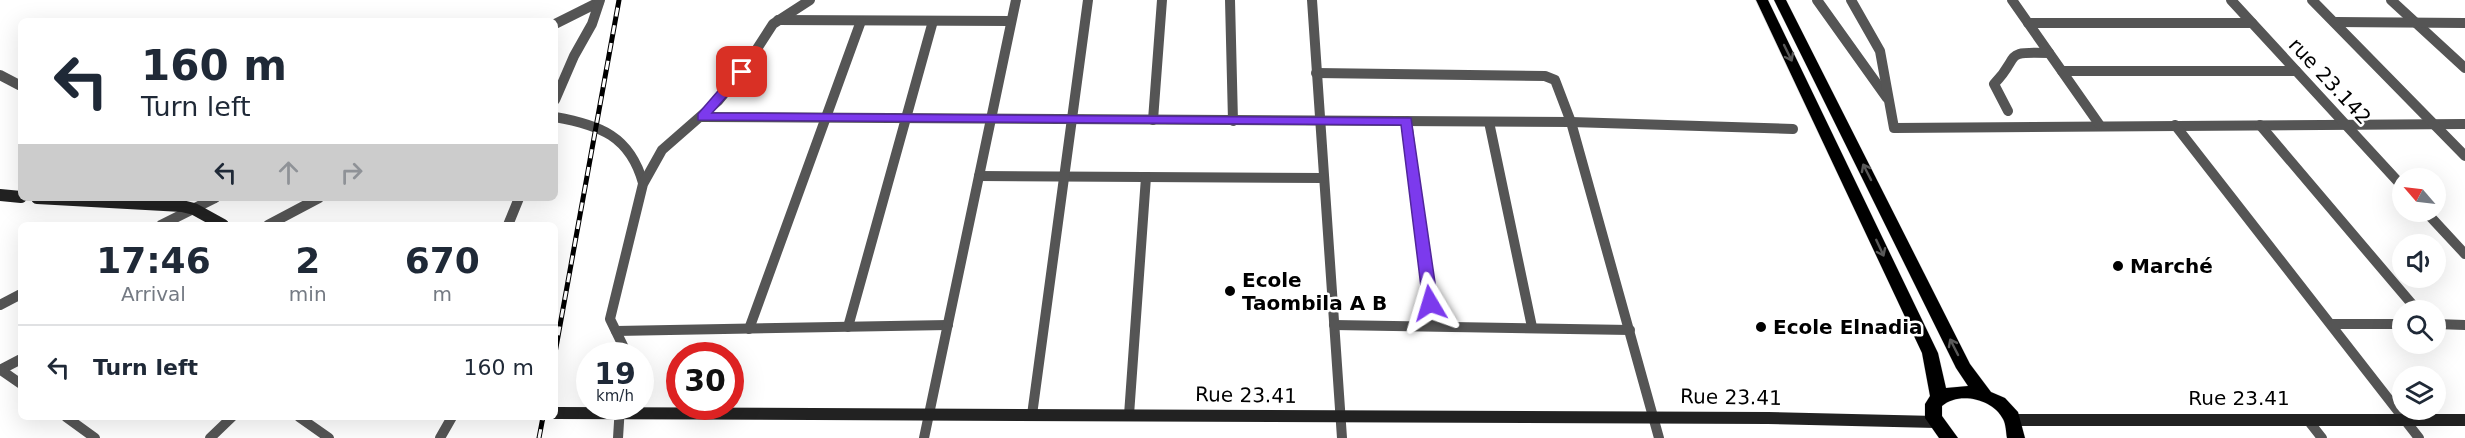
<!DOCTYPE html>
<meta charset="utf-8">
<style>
:root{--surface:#fff;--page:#f2f2f3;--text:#1f2937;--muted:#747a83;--line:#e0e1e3}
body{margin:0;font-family:"DejaVu Sans",sans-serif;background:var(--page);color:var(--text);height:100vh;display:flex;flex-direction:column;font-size:22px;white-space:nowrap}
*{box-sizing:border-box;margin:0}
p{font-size:20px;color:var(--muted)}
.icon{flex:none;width:33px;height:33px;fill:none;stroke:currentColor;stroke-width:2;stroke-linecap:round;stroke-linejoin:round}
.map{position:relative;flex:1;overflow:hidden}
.sheet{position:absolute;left:18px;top:222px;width:540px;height:198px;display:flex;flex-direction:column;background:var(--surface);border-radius:9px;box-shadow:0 6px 24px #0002}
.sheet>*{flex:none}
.hud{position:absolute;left:18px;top:18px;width:540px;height:183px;border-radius:9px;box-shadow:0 6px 24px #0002;background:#fff;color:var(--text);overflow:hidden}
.needle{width:39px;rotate:298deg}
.tools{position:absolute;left:2392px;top:168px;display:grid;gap:12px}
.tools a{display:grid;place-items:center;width:54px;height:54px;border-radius:50%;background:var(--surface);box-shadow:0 6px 24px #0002;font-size:30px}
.speed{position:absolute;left:576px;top:342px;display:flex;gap:12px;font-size:30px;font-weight:700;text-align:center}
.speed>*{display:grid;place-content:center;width:78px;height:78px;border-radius:50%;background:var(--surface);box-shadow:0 6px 24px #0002;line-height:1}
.speed small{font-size:15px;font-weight:400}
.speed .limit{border:9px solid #d22;background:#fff;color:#111}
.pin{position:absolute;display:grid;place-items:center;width:51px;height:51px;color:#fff;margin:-26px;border-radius:12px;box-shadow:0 3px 9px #0006}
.me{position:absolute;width:66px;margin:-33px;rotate:353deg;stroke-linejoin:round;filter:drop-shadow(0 0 4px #0008)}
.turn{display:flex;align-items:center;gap:21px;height:126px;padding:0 24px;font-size:27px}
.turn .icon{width:78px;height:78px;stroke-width:2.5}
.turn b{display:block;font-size:42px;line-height:51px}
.lanes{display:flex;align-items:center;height:57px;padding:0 24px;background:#0003;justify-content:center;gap:30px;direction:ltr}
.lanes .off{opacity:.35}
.eta{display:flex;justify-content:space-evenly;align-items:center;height:102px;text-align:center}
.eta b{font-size:36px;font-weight:600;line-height:42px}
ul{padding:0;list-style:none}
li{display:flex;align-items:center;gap:18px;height:84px;padding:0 24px;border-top:2px solid var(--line)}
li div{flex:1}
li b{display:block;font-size:22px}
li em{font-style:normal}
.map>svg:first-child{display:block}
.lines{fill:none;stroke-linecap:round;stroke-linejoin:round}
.primary-casing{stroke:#dbdbdb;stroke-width:1}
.street{stroke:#555;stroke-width:10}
.secondary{stroke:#222;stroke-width:12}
.primary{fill:#000;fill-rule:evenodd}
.rail-casing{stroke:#000;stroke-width:5}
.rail{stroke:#fff;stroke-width:3;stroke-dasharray:9;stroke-linecap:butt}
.oneway{stroke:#595959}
.route{fill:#7c3aed;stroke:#51269a;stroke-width:1.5}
.poi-dot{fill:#000;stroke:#fff;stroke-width:2}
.labels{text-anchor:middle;stroke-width:5;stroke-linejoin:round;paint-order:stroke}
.street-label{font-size:20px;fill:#000;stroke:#fff}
.poi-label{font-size:20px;font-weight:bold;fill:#000;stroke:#fff;text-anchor:start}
</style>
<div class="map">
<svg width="2465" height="438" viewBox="0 0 2465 438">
<rect width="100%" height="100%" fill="#fff"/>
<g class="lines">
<g class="primary-casing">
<path id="primary" d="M1756,0H1768L1938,353L1946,388L1968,386L1956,368L1774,0H1786L1970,364L1991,392L2005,398L2018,412L2025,438H2007C2006,433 2006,424 2003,419C1993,399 1959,391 1942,406V416L1958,438H1939L1925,418V404L1930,396L1922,353Z"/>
</g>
<g class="street">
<polyline points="1230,0 1233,121"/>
<polyline points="1312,0 1342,438"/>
<polyline points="1817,0 1887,98"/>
<polyline points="1851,0 1880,51 1894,128 2465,124"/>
<polyline points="2012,0 2099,124"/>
<polyline points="2231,0 2403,187"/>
<polyline points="2312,0 2465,156"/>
<polyline points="2391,0 2465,68"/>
<polyline points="778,20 1011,21"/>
<polyline points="2335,22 2465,23"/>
<polyline points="2028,23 2252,23"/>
<polyline points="555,24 599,2"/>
<polyline points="2062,71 2296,71"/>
<polyline points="1316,73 1545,76 1555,80 1571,122 1659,438"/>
<polyline points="0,75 21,86"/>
<polyline points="555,100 574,56 592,24 600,0"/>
<path d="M2008,111L1994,84C2022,56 2000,51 2049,53"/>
<path d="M555,117C600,125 630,136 643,183"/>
<polyline points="702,117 1571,122 1793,129"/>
<polyline points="1153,120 1162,0"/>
<polyline points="1407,121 1433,325"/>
<polyline points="1489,122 1532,327"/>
<polyline points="2175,125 2419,438"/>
<polyline points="2260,125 2417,310"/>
<polyline points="979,176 1323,178"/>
<polyline points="2426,212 2465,254"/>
<polyline points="161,225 215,198"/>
<polyline points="268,225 319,198"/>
<polyline points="508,225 519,198"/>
<polyline points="0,305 21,294"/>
<polyline points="2332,324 2403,324"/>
<polyline points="2436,324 2465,325"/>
<polyline points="1334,325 1630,330"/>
<polyline points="848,327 933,21"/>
<polyline points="749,329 861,21"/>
<polyline points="616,331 948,325"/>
<polyline points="628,356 610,319 643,184 662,150 718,101 742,72 773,24 810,0"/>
<polyline points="0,370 21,359"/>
<polyline points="1,370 21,384"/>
<polyline points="1032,415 1088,0"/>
<polyline points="1129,415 1146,177"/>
<polyline points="66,417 95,438"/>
<polyline points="299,417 329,438"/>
<polyline points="2307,419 2322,438"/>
<polyline points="210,438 232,417"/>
<polyline points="440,438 452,417"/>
<polyline points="618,438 620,406"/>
<polyline points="924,438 1016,0"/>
</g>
<g class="secondary">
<polyline points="0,195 21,197"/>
<polyline points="37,198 182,206 194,209 223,225"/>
<polyline points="555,413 1768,418 1936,422"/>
<polyline points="2013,420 2465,420"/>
</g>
<use href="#primary" class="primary"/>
<g class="rail-casing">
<g id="rail">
<polyline points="555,353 619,0"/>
<polyline points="539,438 543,417"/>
</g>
</g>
<use href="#rail" class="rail"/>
</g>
<defs><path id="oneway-shaft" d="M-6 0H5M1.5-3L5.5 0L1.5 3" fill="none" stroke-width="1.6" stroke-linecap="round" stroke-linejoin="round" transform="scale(1.5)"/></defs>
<g class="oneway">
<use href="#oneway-shaft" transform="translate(1788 53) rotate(64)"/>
<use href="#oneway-shaft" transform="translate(1867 172) rotate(-117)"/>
<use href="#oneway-shaft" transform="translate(1880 248) rotate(65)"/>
<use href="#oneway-shaft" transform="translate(1954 347) rotate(-117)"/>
</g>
<polygon class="route" points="742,68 748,72 712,113 1411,118 1438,303 1430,308 1423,303 1401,125 698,120 698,114 737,69"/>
<g class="poi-dot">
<circle cx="2118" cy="266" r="6"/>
<circle cx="1230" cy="291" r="6"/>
<circle cx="1761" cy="327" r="6"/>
</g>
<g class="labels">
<g class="street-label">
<text transform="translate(2330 81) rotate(47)" y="7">rue 23.142</text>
<text transform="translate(1246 395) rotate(1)" y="7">Rue 23.41</text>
<text transform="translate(1731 397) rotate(1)" y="7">Rue 23.41</text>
<text x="2239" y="405">Rue 23.41</text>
</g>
<g class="poi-label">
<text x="2130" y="273">Marché</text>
<text x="1242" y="287">Ecole<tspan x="1242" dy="23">Taombila A B</tspan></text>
<text x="1773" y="334">Ecole Elnadia</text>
</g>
</g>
</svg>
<div class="tools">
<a><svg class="needle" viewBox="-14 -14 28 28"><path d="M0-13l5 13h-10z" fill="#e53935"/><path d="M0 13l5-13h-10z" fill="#747a83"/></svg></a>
<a><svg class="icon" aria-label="sound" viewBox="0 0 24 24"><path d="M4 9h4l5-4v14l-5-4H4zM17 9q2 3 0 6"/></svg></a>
<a><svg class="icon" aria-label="search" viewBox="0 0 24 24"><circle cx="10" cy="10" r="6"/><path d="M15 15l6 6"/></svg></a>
<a><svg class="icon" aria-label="layers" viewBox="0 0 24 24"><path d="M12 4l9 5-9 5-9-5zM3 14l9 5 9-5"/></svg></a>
</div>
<div class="speed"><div>19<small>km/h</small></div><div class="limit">30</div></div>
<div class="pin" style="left:742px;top:72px;background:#d93025"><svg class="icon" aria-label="arrive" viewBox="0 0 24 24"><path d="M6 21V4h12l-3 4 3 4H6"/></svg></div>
<svg class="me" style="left:1430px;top:303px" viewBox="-20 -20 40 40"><path d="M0-17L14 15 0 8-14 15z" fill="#7c3aed" stroke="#fff" stroke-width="4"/></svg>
<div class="hud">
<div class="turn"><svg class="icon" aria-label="left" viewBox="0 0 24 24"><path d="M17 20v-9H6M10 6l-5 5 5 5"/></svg><div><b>160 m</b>Turn left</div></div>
<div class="lanes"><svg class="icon" aria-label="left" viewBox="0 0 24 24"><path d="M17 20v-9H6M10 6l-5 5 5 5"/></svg><svg class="icon off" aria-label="ahead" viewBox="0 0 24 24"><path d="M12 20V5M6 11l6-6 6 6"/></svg><svg class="icon off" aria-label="right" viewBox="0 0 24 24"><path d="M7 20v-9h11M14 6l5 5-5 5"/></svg></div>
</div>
<section class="sheet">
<div class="eta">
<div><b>17:46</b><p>Arrival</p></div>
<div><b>2</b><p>min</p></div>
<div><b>670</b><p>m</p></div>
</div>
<ul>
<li><svg class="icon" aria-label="left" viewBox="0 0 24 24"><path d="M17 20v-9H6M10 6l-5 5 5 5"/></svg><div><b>Turn left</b></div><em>160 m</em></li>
</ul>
</section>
</div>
